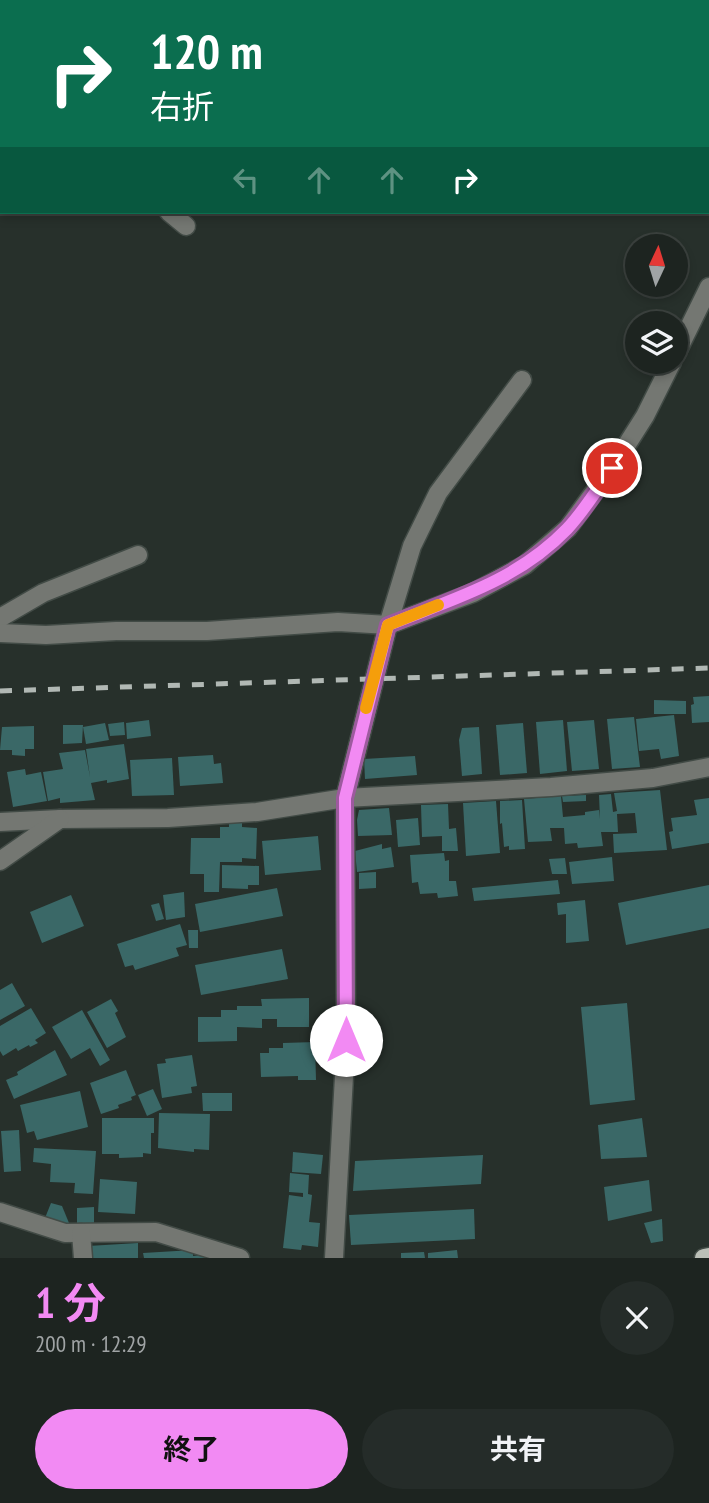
<!DOCTYPE html>
<html lang="ja">
<meta charset="utf-8">
<style>
:root{--surface:#1d2420;--page:#252c29;--text:#f1f3f6;--muted:#a0a4a5;--line:#3b413e;--accent:#f28af3}
body{margin:0;font-family:"PT Sans Narrow","Noto Sans JP",sans-serif;background:var(--page);color:var(--text);height:100vh;display:flex;flex-direction:column;font-size:26px;white-space:nowrap}
*{box-sizing:border-box;margin:0}
p{font-size:23px;color:var(--muted)}
.icon{flex:none;width:38px;height:38px;fill:none;stroke:currentColor;stroke-width:2;stroke-linecap:round;stroke-linejoin:round}
.map{position:relative;height:1258px;overflow:hidden}
.side{display:flex;flex-direction:column;background:var(--surface);flex:1}
.side>*{flex:none}
.top-card{position:absolute;left:0px;top:0px;width:710px;height:214px;box-shadow:0 4px 10px #0003,0 0 0 2px var(--line);background:#0b6e4f;color:#fff;overflow:hidden}
.needle{width:46px;rotate:4deg}
.buttons{position:absolute;left:625px;top:234px;display:grid;gap:14px}
.buttons a{display:grid;place-items:center;width:63px;height:63px;border-radius:50%;background:var(--surface);box-shadow:0 4px 10px #0003,0 0 0 2px var(--line);font-size:35px}
.pin{position:absolute;display:grid;place-items:center;width:60px;height:60px;color:#fff;margin:-30px;border:4px solid #fff;border-radius:50%;box-shadow:0 2px 7px #0007}
.me{position:absolute;width:77px;margin:-38px;rotate:0deg;stroke-linejoin:round;filter:drop-shadow(0 0 5px #0008)}
.turn{display:flex;align-items:center;gap:24px;height:147px;padding:0 35px;font-size:32px}
.turn .icon{width:91px;height:91px;stroke-width:2.5}
.turn b{display:block;font-size:49px;line-height:60px}
.lanes{display:flex;align-items:center;height:66px;padding:0 35px;background:#0003;justify-content:center;gap:35px;direction:ltr}
.lanes .off{opacity:.35}
.round{display:grid;place-items:center;flex:none;width:74px;height:74px;border-radius:37px;background:var(--page)}
.head{display:flex;align-items:center;justify-content:space-between;height:119px;padding:0 35px}
h1{font-size:42px;font-weight:700;line-height:52px;color:var(--accent)}
.action{display:flex;gap:14px;margin-top:auto;padding:14px 35px}
.action a{flex:1;height:80px;border-radius:42px;background:var(--accent);color:#111;font-size:28px;font-weight:700;line-height:80px;text-align:center}
.action a+a{background:var(--page);color:var(--text)}
.map>svg:first-child{display:block}
.building{fill:#3a6867}
.lines{fill:none;stroke-linecap:round;stroke-linejoin:round}
.minor-casing{stroke:#424b46;stroke-width:21}
.major-casing{stroke:#424b46;stroke-width:21}
.minor{stroke:#747772;stroke-width:18}
.major{stroke:#bbbfb7;stroke-width:18}
.rail{stroke:#b1b8b4;stroke-width:5;stroke-dasharray:12 12;stroke-linecap:butt}
.route-casing{stroke:#9d5a9e;stroke-width:18}
.route{stroke:#f28af3;stroke-width:12}
.slow{stroke:#f59e0b;stroke-width:12}
</style>
<div class="map">
<svg width="709" height="1258" viewBox="0 0 709 1258">
<rect width="100%" height="100%" fill="#27302b"/>
<g class="building">
<polygon points="709,696 709,722 692,723 691,705 694,704 693,697"/>
<polygon points="654,700 686,701 686,714 654,714"/>
<polygon points="674,715 679,756 661,759 659,749 639,751 636,719"/>
<polygon points="634,717 640,767 612,769 607,719"/>
<polygon points="149,720 151,736 127,739 126,723"/>
<polygon points="563,720 567,771 540,774 536,722"/>
<polygon points="594,720 599,769 572,771 567,722"/>
<polygon points="124,722 125,735 110,736 108,724"/>
<polygon points="105,723 109,740 86,744 83,727"/>
<polygon points="523,723 527,773 500,775 496,725"/>
<polygon points="63,725 83,725 82,743 63,744"/>
<polygon points="34,726 34,749 25,749 25,756 12,755 12,750 0,750 2,727"/>
<polygon points="479,727 482,774 462,776 459,740 462,728"/>
<polygon points="124,744 129,779 107,783 107,780 91,783 95,800 60,803 60,798 48,801 43,772 63,769 59,753 85,750 90,777 86,749"/>
<polygon points="213,755 214,764 221,763 223,783 180,786 178,757"/>
<polygon points="415,756 417,775 365,779 364,759"/>
<polygon points="172,758 174,795 132,796 130,760"/>
<polygon points="25,769 26,775 41,772 47,801 13,807 7,772"/>
<polygon points="660,790 667,850 614,853 613,834 637,833 635,813 617,814 618,832 601,832 603,846 578,848 577,843 565,844 564,828 550,828 552,841 528,842 524,799 561,796 563,817 585,815 585,812 599,810 600,819 599,795 611,794 613,812 617,811 614,793"/>
<polygon points="586,795 586,801 563,802 562,796"/>
<polygon points="709,798 709,843 672,849 669,832 673,831 671,818 697,815 694,800"/>
<polygon points="522,800 525,849 509,850 509,846 504,847 502,823 500,824 500,801"/>
<polygon points="496,801 500,853 466,856 463,803"/>
<polygon points="448,804 449,829 456,828 458,851 442,851 442,836 422,837 421,805"/>
<polygon points="389,808 392,835 358,836 357,820 359,810"/>
<polygon points="418,818 420,845 398,847 396,820"/>
<polygon points="229,823 242,823 242,827 257,828 256,859 242,858 242,862 220,862 219,892 204,892 204,874 190,874 191,838 220,838 220,827 229,827"/>
<polygon points="318,836 321,870 265,875 262,841"/>
<polygon points="382,844 382,849 391,847 394,867 357,872 355,851"/>
<polygon points="444,853 445,861 449,860 449,881 456,881 458,896 438,898 437,893 420,894 418,882 412,883 410,855"/>
<polygon points="612,857 614,881 572,884 569,862"/>
<polygon points="565,858 567,874 552,874 549,859"/>
<polygon points="222,865 259,866 259,885 248,885 248,889 222,888"/>
<polygon points="376,872 376,888 359,889 359,873"/>
<polygon points="558,880 560,894 474,901 472,888"/>
<polygon points="709,885 709,928 626,945 618,903"/>
<polygon points="277,888 283,916 200,932 195,904"/>
<polygon points="184,892 185,917 166,920 163,895"/>
<polygon points="71,895 84,926 42,943 30,912"/>
<polygon points="585,900 589,941 566,943 566,914 558,915 557,903"/>
<polygon points="159,903 164,919 156,921 151,905"/>
<polygon points="180,924 187,945 176,948 179,956 135,970 133,965 125,967 117,944"/>
<polygon points="188,930 198,930 198,948 189,948"/>
<polygon points="282,949 288,979 201,995 195,965"/>
<polygon points="12,983 25,1006 0,1020 0,990"/>
<polygon points="309,998 309,1027 277,1027 277,1019 262,1019 262,1028 237,1027 237,1041 198,1042 198,1017 221,1017 221,1010 237,1010 237,1006 262,1006 261,999"/>
<polygon points="111,999 118,1011 115,1013 126,1037 107,1048 87,1012"/>
<polygon points="627,1003 635,1100 590,1105 581,1007"/>
<polygon points="31,1008 46,1033 35,1040 38,1043 30,1047 29,1045 18,1051 16,1048 3,1056 0,1051 0,1026"/>
<polygon points="82,1010 110,1060 100,1066 90,1048 71,1059 52,1027"/>
<polygon points="315,1042 316,1080 298,1080 298,1076 261,1077 260,1053 269,1053 269,1048 283,1048 283,1043"/>
<polygon points="55,1050 67,1075 14,1099 6,1080 18,1075 17,1072"/>
<polygon points="192,1055 197,1086 191,1087 192,1093 162,1098 157,1064 166,1063 165,1059"/>
<polygon points="126,1070 136,1095 131,1097 132,1100 118,1105 119,1108 101,1114 90,1083"/>
<polygon points="153,1089 162,1109 147,1116 138,1095"/>
<polygon points="80,1091 88,1127 37,1140 34,1131 27,1133 20,1105"/>
<polygon points="202,1093 232,1093 232,1111 203,1111"/>
<polygon points="159,1113 210,1114 209,1150 194,1149 194,1152 158,1148"/>
<polygon points="102,1118 154,1118 154,1133 151,1133 151,1154 143,1153 143,1157 119,1158 119,1154 102,1154"/>
<polygon points="642,1118 647,1157 601,1159 598,1125"/>
<polygon points="19,1130 21,1171 4,1172 1,1131"/>
<polygon points="34,1148 96,1151 93,1194 74,1193 75,1183 50,1182 51,1164 33,1162"/>
<polygon points="293,1152 323,1155 321,1174 292,1172"/>
<polygon points="483,1155 481,1184 353,1191 355,1161"/>
<polygon points="290,1173 309,1175 308,1194 312,1195 309,1222 320,1223 318,1247 302,1245 301,1250 283,1248 289,1195 303,1197 303,1193 289,1192"/>
<polygon points="100,1179 137,1182 135,1214 98,1212"/>
<polygon points="649,1180 652,1211 608,1221 604,1187"/>
<polygon points="51,1203 62,1206 69,1223 67,1228 45,1218"/>
<polygon points="94,1207 94,1228 77,1228 77,1208"/>
<polygon points="474,1209 475,1239 351,1245 349,1215"/>
<polygon points="662,1219 663,1241 651,1243 644,1223"/>
<polygon points="138,1243 138,1258 89,1258 88,1246"/>
<polygon points="193,1250 193,1256 213,1254 213,1258 144,1258 143,1253"/>
<polygon points="457,1250 458,1258 428,1258 428,1253"/>
<polygon points="424,1252 425,1258 401,1258 401,1253"/>
</g>
<g class="lines">
<g class="minor-casing">
<g id="minor">
<polyline points="0,72 2,73"/>
<polyline points="169,212 186,226"/>
<polyline points="676,354 709,287"/>
<polyline points="0,618 43,593 138,555"/>
<polyline points="0,633 46,635 116,631 207,631 338,622 388,625 473,593 525,565 568,528 612,468 645,416 672,362"/>
<polyline points="0,822 60,819 168,818 257,812 345,798 551,787 653,778 709,767"/>
<polyline points="0,861 60,819"/>
<polyline points="0,1212 65,1233 156,1232 240,1258"/>
<polyline points="81,1233 83,1258"/>
<polyline points="334,1258 346,1040 345,798 388,625 412,546 438,493 522,380"/>
</g>
</g>
<g class="major-casing">
<polyline id="major" points="704,1258 709,1257"/>
</g>
<use href="#minor" class="minor"/>
<use href="#major" class="major"/>
<polyline class="rail" points="0,691 709,668"/>
</g>
<g class="lines">
<g class="route-casing">
<path id="route" d="M346,1040L345,798L388,625C453,599 517,581 567,529C584,511 598,488 612,468"/>
</g>
<use href="#route" class="route"/>
<polyline class="slow" points="366,708 388,625 438,605"/>
</g>
</svg>
<div class="buttons">
<a><svg class="needle" viewBox="-14 -14 28 28"><path d="M0-13l5 13h-10z" fill="#e53935"/><path d="M0 13l5-13h-10z" fill="#a0a4a5"/></svg></a>
<a><svg class="icon" aria-label="layers" viewBox="0 0 24 24"><path d="M12 4l9 5-9 5-9-5zM3 14l9 5 9-5"/></svg></a>
</div>
<div class="pin" style="left:612px;top:468px;background:#d93025"><svg class="icon" aria-label="arrive" viewBox="0 0 24 24"><path d="M6 21V4h12l-3 4 3 4H6"/></svg></div>
<svg class="me" style="left:346px;top:1040px" viewBox="-20 -20 40 40"><circle r="19" fill="#fff"/><path d="M0-13L10 11 0 6-10 11z" fill="#f28af3"/></svg>
<div class="top-card">
<div class="turn"><svg class="icon" aria-label="right" viewBox="0 0 24 24"><path d="M7 20v-9h11M14 6l5 5-5 5"/></svg><div><b>120 m</b>右折</div></div>
<div class="lanes"><svg class="icon off" aria-label="left" viewBox="0 0 24 24"><path d="M17 20v-9H6M10 6l-5 5 5 5"/></svg><svg class="icon off" aria-label="ahead" viewBox="0 0 24 24"><path d="M12 20V5M6 11l6-6 6 6"/></svg><svg class="icon off" aria-label="ahead" viewBox="0 0 24 24"><path d="M12 20V5M6 11l6-6 6 6"/></svg><svg class="icon" aria-label="right" viewBox="0 0 24 24"><path d="M7 20v-9h11M14 6l5 5-5 5"/></svg></div>
</div>
</div>
<section class="side">
<div class="head"><div><h1>1 分</h1><p>200 m · 12:29</p></div><a class="round"><svg class="icon" aria-label="close" viewBox="0 0 24 24"><path d="M6 6l12 12M18 6L6 18"/></svg></a></div>
<div class="action"><a>終了</a><a>共有</a></div>
</section>
